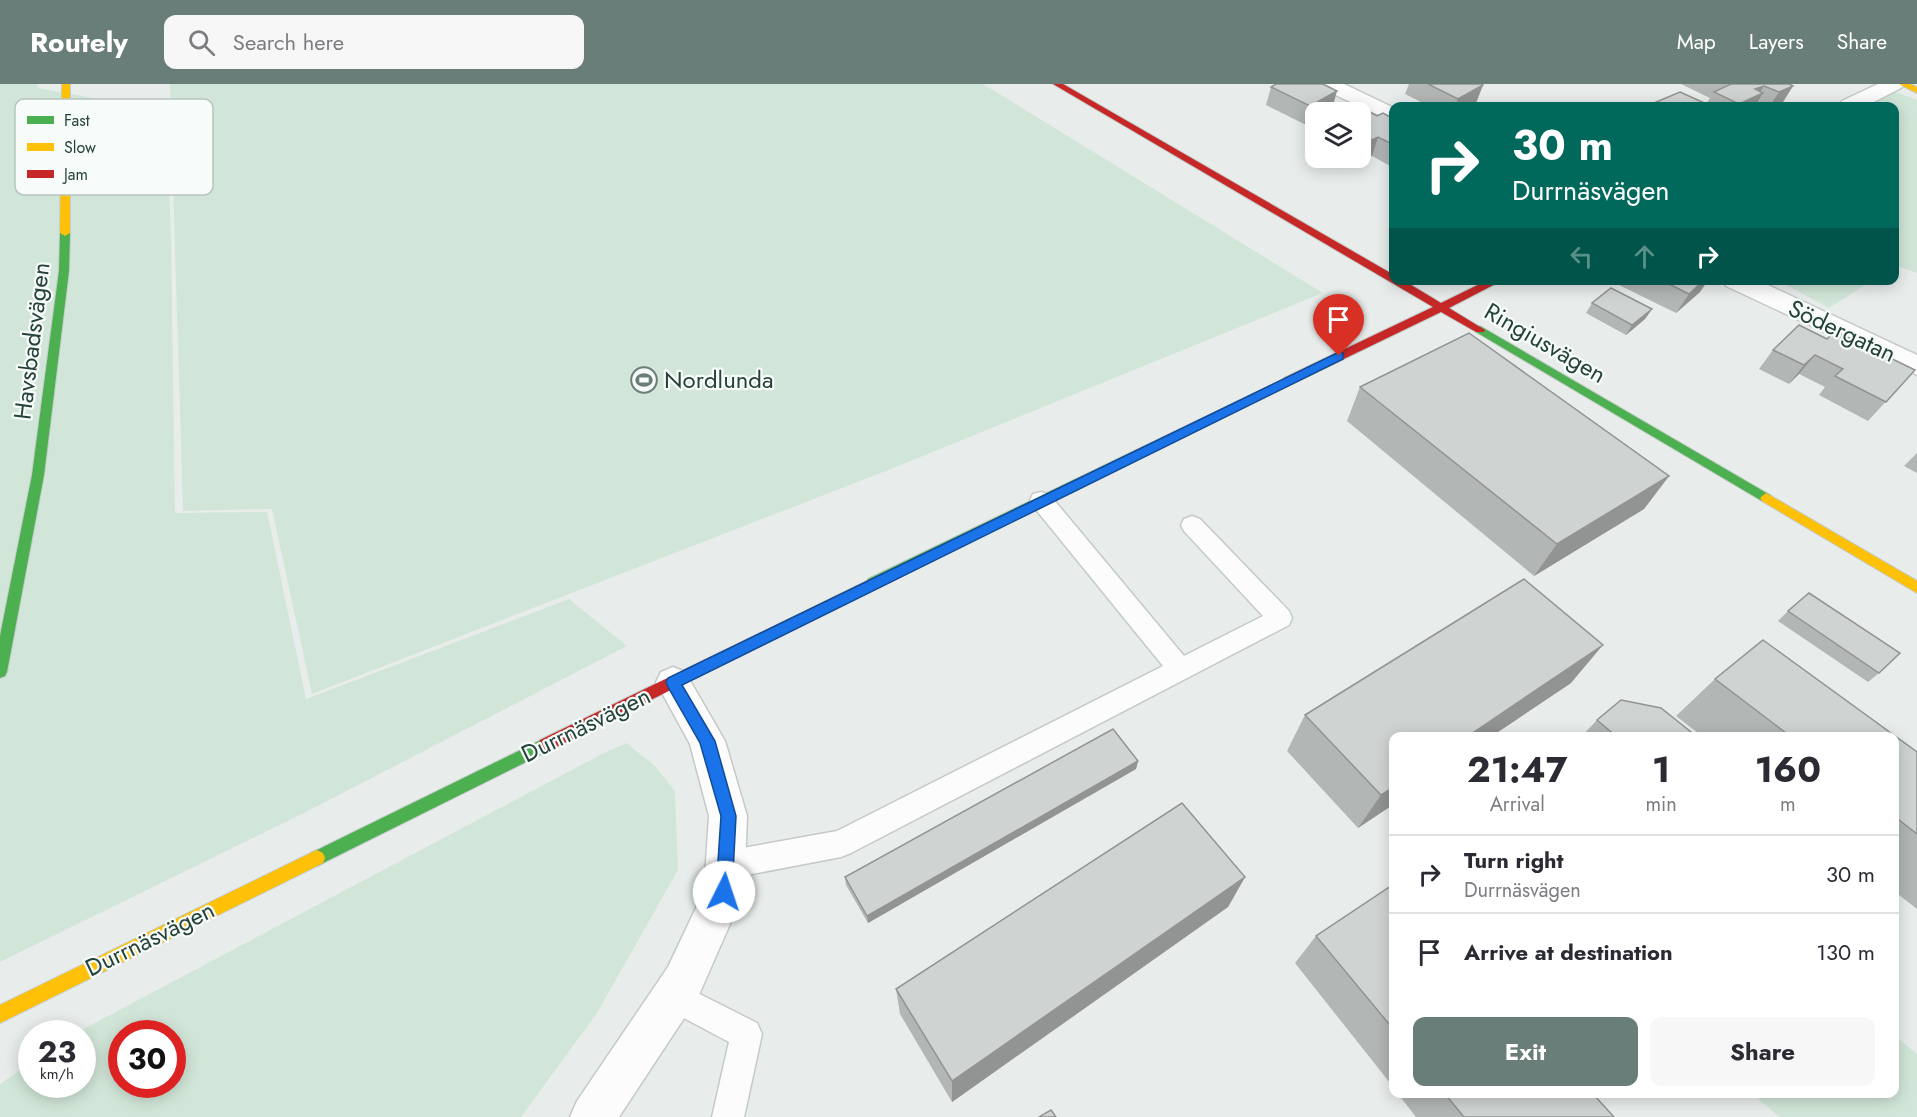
<!DOCTYPE html>
<meta charset="utf-8">
<style>
:root{--surface:#fff;--page:#f7f7f7;--text:#2b2b33;--muted:#7c7c81;--line:#e1e1e2;--accent:#697e78}
body{margin:0;font-family:Jost,sans-serif;background:var(--page);color:var(--text);height:100vh;display:flex;flex-direction:column;font-size:22px;white-space:nowrap}
*{box-sizing:border-box;margin:0}
p{font-size:20px;color:var(--muted)}
.icon{flex:none;width:33px;height:33px;fill:none;stroke:currentColor;stroke-width:2;stroke-linecap:round;stroke-linejoin:round}
.map{position:relative;flex:1;overflow:hidden}
.details{position:absolute;left:1389px;top:648px;width:510px;height:366px;display:flex;flex-direction:column;background:var(--surface);border-radius:12px;box-shadow:0 3px 15px #0003}
.details>*{flex:none}
.hud{position:absolute;left:1389px;top:18px;width:510px;height:183px;border-radius:12px;box-shadow:0 3px 15px #0003;background:#00695c;color:#fff;overflow:hidden}
.tools{position:absolute;left:1305px;top:18px;display:grid;gap:12px}
.tools a{display:grid;place-items:center;width:66px;height:66px;border-radius:12px;background:var(--surface);box-shadow:0 3px 15px #0003;font-size:30px}
.speed{position:absolute;left:18px;top:936px;display:flex;gap:12px;font-size:30px;font-weight:700;text-align:center}
.speed>*{display:grid;place-content:center;width:78px;height:78px;border-radius:50%;background:var(--surface);box-shadow:0 3px 15px #0003;line-height:1}
.speed small{font-size:15px;font-weight:400}
.speed .limit{border:9px solid #d22;background:#fff;color:#111}
.pin{position:absolute;display:grid;place-items:center;width:51px;height:51px;color:#fff;margin:-62px -26px;border-radius:50% 50% 50% 0;rotate:-45deg;box-shadow:0 0 6px #0007}
.pin .icon{rotate:45deg}
.me{position:absolute;width:66px;margin:-33px;rotate:4deg;stroke-linejoin:round;filter:drop-shadow(0 0 4px #0008)}
.turn{display:flex;align-items:center;gap:21px;height:126px;padding:0 24px;font-size:27px}
.turn .icon{width:78px;height:78px;stroke-width:2.5}
.turn b{display:block;font-size:42px;line-height:51px}
.lanes{display:flex;align-items:center;height:57px;padding:0 24px;background:#0003;justify-content:center;gap:30px;direction:ltr}
.lanes .off{opacity:.35}
.eta{display:flex;justify-content:space-evenly;align-items:center;height:102px;text-align:center}
.eta b{font-size:36px;font-weight:700;line-height:42px}
.button{display:flex;gap:12px;margin-top:auto;padding:12px 24px}
.button a{flex:1;height:69px;border-radius:12px;background:var(--accent);color:#fff;font-size:24px;font-weight:700;line-height:69px;text-align:center}
.button a+a{background:var(--page);color:var(--text)}
ul{padding:0;list-style:none}
li{display:flex;align-items:center;gap:18px;height:78px;padding:0 24px;border-top:2px solid var(--line)}
li div{flex:1}
li b{display:block;font-size:22px}
li em{font-style:normal}
header{display:flex;align-items:center;gap:36px;box-sizing:border-box;height:84px;padding:0 30px;background:var(--accent);color:#fff}
header strong{font-size:28px}
nav{display:flex;gap:33px;margin-inline-start:auto;font-size:21px}
.search{width:420px;height:54px;background:var(--page);display:flex;align-items:center;gap:15px;box-sizing:border-box;padding:0 21px;border-radius:12px;color:var(--muted);font-size:22px}
.map>svg:first-child{display:block}
.green{fill:#d1e6d8;fill-rule:evenodd}
.lines{fill:none;stroke-linecap:round;stroke-linejoin:round}
.lane-casing{stroke:#c5cac8;stroke-width:3}
.street-casing{stroke:#c5cac8;stroke-width:3}
.fast-casing{stroke:#c3cbc8;stroke-width:2}
.slow-casing{stroke:#c3cbc8;stroke-width:2}
.jam-casing{stroke:#c3cbc8;stroke-width:2}
.lane{fill:#fcfcfc;fill-rule:evenodd}
.street{fill:#fcfcfc;fill-rule:evenodd}
.fast{fill:#4caf50;fill-rule:evenodd}
.slow{fill:#ffc107;fill-rule:evenodd}
.jam{fill:#c62828;fill-rule:evenodd}
.wall{fill:#b2b6b5}
.shaded-wall{fill:#919493}
.building{fill:#cfd4d2;stroke:#919493;stroke-width:1.5}
.route{fill:#1a73e8;stroke:#114b97;stroke-width:1.5}
.labels{text-anchor:middle;stroke-width:4.5;stroke-linejoin:round;paint-order:stroke}
.street-label{font-size:24px;fill:#24423a;stroke:#f7fbf9}
.poi-label{font-size:24px;fill:#24423a;stroke:#f7fbf9;text-anchor:start}
.key{fill:#f7fbf9;stroke:#b8c4c0;stroke-width:1.5}
.key-label{font-size:16px;fill:#24423a}
</style>
<header>
<strong>Routely</strong>
<div class="search"><svg class="icon" aria-label="search" viewBox="0 0 24 24"><circle cx="10" cy="10" r="6"/><path d="M15 15l6 6"/></svg>Search here</div>
<nav><a>Map</a><a>Layers</a><a>Share</a></nav>
</header>
<div class="map">
<svg width="1917" height="1033" viewBox="0 0 1917 1033">
<rect width="100%" height="100%" fill="#e8edeb"/>
<g class="green">
<polygon points="0,0 37,0 38,4 165,27 171,149 175,429 267,428 306,615 569,515 627,562 304,729 0,878"/>
<polygon points="170,0 983,0 1323,209 896,383 312,610 272,425 183,427"/>
<polygon points="1893,7 1917,16 1917,189 1895,181 1894,22 1864,22"/>
<polygon points="1779,197 1871,197 1829,224"/>
<path d="M626,659L653,680L675,707L678,786L597,929L521,1033H0V1000L31,978L32,1000H82V950L76,949L602,670ZM122,950H172V1000H122Z"/>
<polygon points="1895,952 1917,970 1917,1033 1779,1033 1753,1010 1894,1010"/>
</g>
<g class="lines">
<g class="lane-casing">
<g id="lane">
<polygon points="1041,408 1049,410 1184,572 1263,532 1184,447 1181,441 1184,435 1192,432 1200,435 1289,527 1292,534 1289,541 851,769 841,773 726,795 716,791 712,781 716,771 726,767 837,747 1163,582 1033,422 1030,416 1033,410"/>
<polygon points="674,897 757,939 762,950 744,1033 712,1033 729,958 663,923 659,912 663,901"/>
</g>
</g>
<g class="street-casing">
<g id="street">
<polygon points="1317,0 1344,0 1394,24 1394,38 1320,4"/>
<polygon points="1878,0 1904,0 1901,4 1866,22 1839,22 1842,17"/>
<polygon points="1723,196 1757,196 1917,271 1917,291 1726,202"/>
<polygon points="673,583 685,588 725,657 747,732 744,808 698,913 619,1033 570,1033 577,1017 668,883 704,807 709,732 690,660 656,598 661,588"/>
</g>
</g>
<g class="fast-casing">
<g id="fast">
<polygon points="65,146 70,149 69,187 44,391 7,588 5,592 0,594 0,552 32,391 59,187 60,149"/>
<polygon points="1480,242 1770,411 1772,414 1770,417 1762,417 1476,248 1476,244"/>
<polygon points="1288,293 1292,294 1292,300 878,503 868,503 866,499 868,495"/>
<polygon points="545,654 550,656 552,661 550,666 323,779 317,782 311,779 309,774 311,769"/>
</g>
</g>
<g class="slow-casing">
<g id="slow">
<polygon points="62,0 70,0 70,149 65,152 60,149"/>
<polygon points="1899,0 1910,0 1917,3 1917,9"/>
<polygon points="1766,409 1917,497 1917,509 1762,417 1760,414"/>
<polygon points="317,766 323,769 325,774 323,779 0,939 0,921"/>
</g>
</g>
<g class="jam-casing">
<g id="jam">
<polygon points="1053,0 1063,0 1394,191 1394,196 1403,196 1441,219 1488,196 1503,196 1449,224 1485,246 1484,248 1476,248 1441,228 1292,300 1284,300 1284,294 1433,223"/>
<polygon points="873,494 878,495 880,499 878,503 550,666 545,668 540,666 538,661 540,656"/>
</g>
</g>
<use href="#lane" class="lane"/>
<use href="#street" class="street"/>
<use href="#fast" class="fast"/>
<use href="#slow" class="slow"/>
<use href="#jam" class="jam"/>
</g>
<g class="wall">
<polygon points="1409,0 1482,0 1483,1 1476,19 1470,22 1429,22 1405,10"/>
<polygon points="1681,0 1789,0 1793,2 1781,21 1777,22 1757,22 1755,21 1755,22 1648,22 1649,21 1706,20 1710,14"/>
<polygon points="1271,3 1332,25 1304,40 1266,21"/>
<polygon points="1360,28 1394,35 1394,83 1392,83 1372,72 1365,75 1360,72"/>
<polygon points="1622,196 1708,196 1700,208 1676,229 1619,201"/>
<polygon points="1592,219 1652,225 1645,235 1626,251 1586,229"/>
<polygon points="1827,255 1915,286 1868,337 1819,311 1825,303 1799,290 1789,300 1759,285 1773,266"/>
<polygon points="1360,303 1669,392 1644,425 1534,492 1347,337"/>
<polygon points="1917,369 1917,389 1904,382"/>
<polygon points="1788,527 1879,589 1868,598 1778,537"/>
<polygon points="1763,556 1917,668 1917,825 1894,807 1894,652 1702,652 1676,632 1715,595"/>
<polygon points="1571,599 1492,652 1394,652 1394,720 1358,744 1287,667 1305,631"/>
<polygon points="1597,636 1696,652 1582,652"/>
<polygon points="1138,677 1136,685 868,839 846,801 845,793"/>
<polygon points="1245,793 1228,823 952,1018 900,930 896,905"/>
<polygon points="1394,800 1394,1004 1295,879 1316,852"/>
<polygon points="1398,1010 1593,1010 1614,1033 1416,1033"/>
</g>
<g class="shaded-wall">
<polygon points="1483,1 1476,19 1470,22 1455,22 1458,15"/>
<polygon points="1764,2 1758,11 1763,9 1755,22 1737,22 1739,20 1755,5"/>
<polygon points="1793,2 1781,21 1777,22 1770,22 1779,8"/>
<polygon points="1337,7 1332,25 1326,28 1316,28 1316,34 1304,40 1310,22"/>
<polygon points="1378,53 1372,72 1365,75 1372,56"/>
<polygon points="1704,196 1708,196 1700,208 1676,229 1689,210"/>
<polygon points="1652,225 1645,235 1626,251 1632,241"/>
<polygon points="1815,271 1799,290 1789,300 1804,281"/>
<polygon points="1669,392 1644,425 1534,492 1557,460"/>
<polygon points="1603,561 1571,599 1492,652 1468,652"/>
<polygon points="1138,677 1136,685 868,839 867,832"/>
<polygon points="1394,703 1394,720 1358,744 1381,711"/>
<polygon points="1245,793 1228,823 952,1018 952,997"/>
</g>
<g class="building">
<polygon points="1276,0 1323,0 1337,7 1310,22 1271,3"/>
<polygon points="1428,0 1482,0 1483,1 1458,15"/>
<polygon points="1731,0 1789,0 1793,2 1779,8 1764,2 1755,5 1763,9 1739,20 1714,8"/>
<polygon points="1680,8 1711,22 1652,22 1649,21"/>
<polygon points="1360,23 1377,32 1383,29 1394,35 1394,61 1378,53 1372,56 1360,50 1360,28 1349,28"/>
<polygon points="1661,196 1704,196 1689,210"/>
<polygon points="1611,204 1652,225 1632,241 1592,219"/>
<polygon points="1799,241 1827,255 1835,247 1915,286 1886,318 1835,292 1843,285 1815,271 1804,281 1773,266"/>
<polygon points="1469,249 1669,392 1557,460 1360,303"/>
<polygon points="1524,495 1603,561 1468,652 1394,652 1394,703 1381,711 1305,631"/>
<polygon points="1809,509 1900,569 1879,589 1788,527"/>
<polygon points="1763,556 1917,668 1917,750 1894,732 1894,652 1790,652 1715,595"/>
<polygon points="1621,616 1661,624 1696,652 1616,652 1597,636"/>
<polygon points="1113,645 1138,677 867,832 845,793"/>
<polygon points="1182,719 1245,793 952,997 896,905"/>
<polygon points="1394,800 1394,946 1316,852"/>
<polygon points="1445,1010 1593,1010 1614,1033 1464,1033"/>
<polygon points="1051,1026 1056,1033 1039,1033"/>
</g>
<polygon class="route" points="1339,268 1343,269 1343,275 682,601 715,657 736,732 732,808 730,814 724,816 718,814 716,808 721,732 700,659 668,603 666,598 668,594"/>
<defs>
<g id="stadium-ring" transform="scale(1.35)"><circle r="9.5" fill="#f7fbf9" stroke="#697e78" stroke-width="1.5"/><path d="M0-5a6.5 5 0 1 0 0 10a6.5 5 0 1 0 0-10ZM-3.5-1.8h7v3.6h-7Z" fill="#697e78"/></g>
</defs>
<g fill-rule="evenodd">
<use href="#stadium-ring" x="644" y="296"/>
</g>
<g class="labels">
<g class="street-label">
<text transform="translate(1842 247) rotate(25)" y="8">Södergatan</text>
<text transform="translate(32 257) rotate(-83)" y="8">Havsbadsvägen</text>
<text transform="translate(1545 259) rotate(30)" y="8">Ringiusvägen</text>
<text transform="translate(586 641) rotate(-26)" y="8">Durrnäsvägen</text>
<text transform="translate(150 855) rotate(-26)" y="8">Durrnäsvägen</text>
</g>
<g class="poi-label">
<text x="664" y="304">Nordlunda</text>
</g>
</g>
<rect x="15" y="15" width="198" height="96" rx="9" class="key"/>
<rect x="27" y="32" width="27" height="8" fill="#4caf50"/>
<rect x="27" y="59" width="27" height="8" fill="#ffc107"/>
<rect x="27" y="86" width="27" height="8" fill="#c62828"/>
<g class="key-label">
<text x="64" y="42">Fast</text>
<text x="64" y="69">Slow</text>
<text x="64" y="96">Jam</text>
</g>
</svg>
<div class="tools">
<a><svg class="icon" aria-label="layers" viewBox="0 0 24 24"><path d="M12 4l9 5-9 5-9-5zM3 14l9 5 9-5"/></svg></a>
</div>
<div class="speed"><div>23<small>km/h</small></div><div class="limit">30</div></div>
<div class="pin" style="left:1339px;top:272px;background:#d93025"><svg class="icon" aria-label="arrive" viewBox="0 0 24 24"><path d="M6 21V4h12l-3 4 3 4H6"/></svg></div>
<svg class="me" style="left:724px;top:808px" viewBox="-20 -20 40 40"><circle r="19" fill="#fff"/><path d="M0-13L10 11 0 6-10 11z" fill="#1a73e8"/></svg>
<div class="hud">
<div class="turn"><svg class="icon" aria-label="right" viewBox="0 0 24 24"><path d="M7 20v-9h11M14 6l5 5-5 5"/></svg><div><b>30 m</b>Durrnäsvägen</div></div>
<div class="lanes"><svg class="icon off" aria-label="left" viewBox="0 0 24 24"><path d="M17 20v-9H6M10 6l-5 5 5 5"/></svg><svg class="icon off" aria-label="ahead" viewBox="0 0 24 24"><path d="M12 20V5M6 11l6-6 6 6"/></svg><svg class="icon" aria-label="right" viewBox="0 0 24 24"><path d="M7 20v-9h11M14 6l5 5-5 5"/></svg></div>
</div>
<section class="details">
<div class="eta">
<div><b>21:47</b><p>Arrival</p></div>
<div><b>1</b><p>min</p></div>
<div><b>160</b><p>m</p></div>
</div>
<ul>
<li><svg class="icon" aria-label="right" viewBox="0 0 24 24"><path d="M7 20v-9h11M14 6l5 5-5 5"/></svg><div><b>Turn right</b><p>Durrnäsvägen</p></div><em>30 m</em></li>
<li><svg class="icon" aria-label="arrive" viewBox="0 0 24 24"><path d="M6 21V4h12l-3 4 3 4H6"/></svg><div><b>Arrive at destination</b></div><em>130 m</em></li>
</ul>
<div class="button"><a>Exit</a><a>Share</a></div>
</section>
</div>
